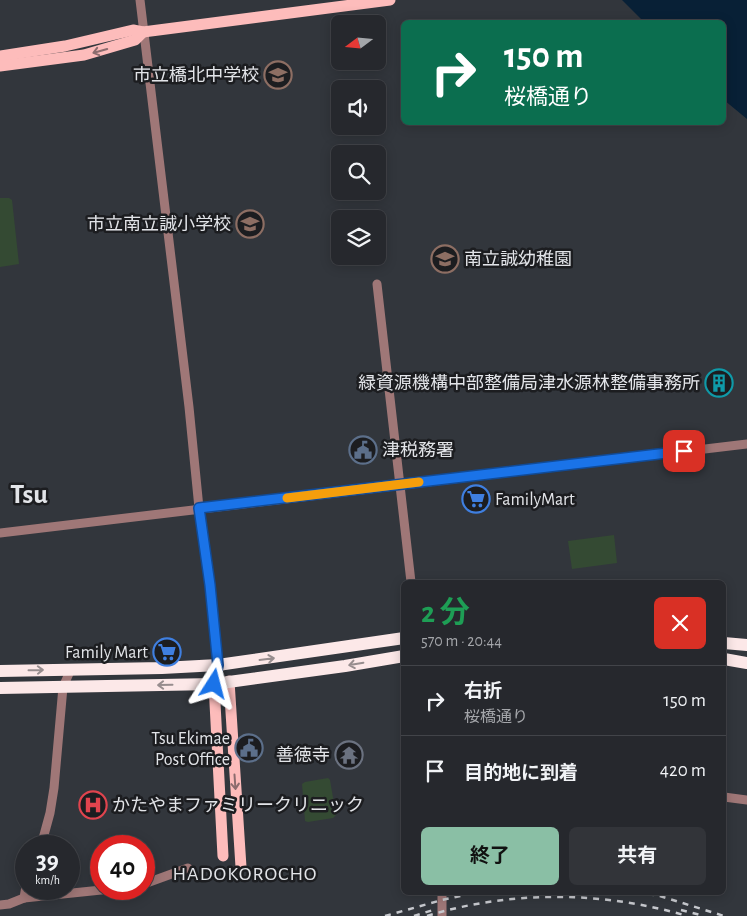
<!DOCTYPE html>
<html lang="ja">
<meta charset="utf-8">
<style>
:root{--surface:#26282d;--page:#323439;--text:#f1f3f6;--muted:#a4a6aa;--line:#424449;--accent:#8abfa5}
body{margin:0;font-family:"Alegreya Sans","Noto Sans JP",sans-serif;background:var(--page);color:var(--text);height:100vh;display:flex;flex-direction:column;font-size:19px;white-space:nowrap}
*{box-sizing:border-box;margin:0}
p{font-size:16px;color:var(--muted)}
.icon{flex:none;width:28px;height:28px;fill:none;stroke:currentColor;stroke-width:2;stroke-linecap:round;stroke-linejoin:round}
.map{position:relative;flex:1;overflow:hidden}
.details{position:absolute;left:401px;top:580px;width:325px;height:315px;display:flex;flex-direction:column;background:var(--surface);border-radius:8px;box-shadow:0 2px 12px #0003,0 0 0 1px var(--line)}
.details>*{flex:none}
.guide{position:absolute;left:401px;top:20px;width:325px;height:105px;border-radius:8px;box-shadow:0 2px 12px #0003,0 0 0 1px var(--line);background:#0b6e4f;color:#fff;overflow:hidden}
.needle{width:32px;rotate:254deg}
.buttons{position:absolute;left:331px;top:15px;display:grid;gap:10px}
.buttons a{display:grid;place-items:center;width:55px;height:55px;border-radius:8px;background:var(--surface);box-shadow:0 2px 12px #0003,0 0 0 1px var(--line);font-size:25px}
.speed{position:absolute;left:15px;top:835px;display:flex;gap:10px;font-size:25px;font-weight:700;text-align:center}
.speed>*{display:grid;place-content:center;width:65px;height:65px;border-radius:50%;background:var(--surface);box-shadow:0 2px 12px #0003,0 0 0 1px var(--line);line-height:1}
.speed small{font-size:12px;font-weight:400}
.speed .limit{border:8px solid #d22;background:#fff;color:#111}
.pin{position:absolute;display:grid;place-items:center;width:42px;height:42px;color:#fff;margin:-21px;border-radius:10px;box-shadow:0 2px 8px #0006}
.me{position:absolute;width:55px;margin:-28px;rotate:9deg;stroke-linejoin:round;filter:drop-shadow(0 0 4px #0008)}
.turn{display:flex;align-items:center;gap:18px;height:105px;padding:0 20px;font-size:22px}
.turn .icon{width:65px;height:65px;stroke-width:2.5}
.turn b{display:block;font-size:35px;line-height:42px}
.round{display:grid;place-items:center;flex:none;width:52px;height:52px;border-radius:8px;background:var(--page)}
.summary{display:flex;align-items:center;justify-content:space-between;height:85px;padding:0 20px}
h1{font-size:30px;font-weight:700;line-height:38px;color:#1e9e55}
.cta{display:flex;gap:10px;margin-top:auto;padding:10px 20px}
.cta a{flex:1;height:58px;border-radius:8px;background:var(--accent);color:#111;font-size:20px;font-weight:700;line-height:58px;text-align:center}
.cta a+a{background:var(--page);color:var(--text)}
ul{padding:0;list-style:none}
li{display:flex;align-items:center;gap:15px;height:70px;padding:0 20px;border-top:1px solid var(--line)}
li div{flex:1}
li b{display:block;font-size:19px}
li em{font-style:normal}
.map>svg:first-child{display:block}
.green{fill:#344a33}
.water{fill:#082036}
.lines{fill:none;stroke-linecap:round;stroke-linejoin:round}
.minor{stroke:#9f7777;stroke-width:9}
.major{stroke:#fdbcbb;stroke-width:11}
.highway{stroke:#fce8e8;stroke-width:12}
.rail{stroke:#c7c9ce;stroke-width:2.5;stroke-dasharray:6 6;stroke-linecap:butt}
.oneway{stroke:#8c6c6e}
.oneway2{stroke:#978d8e}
.route-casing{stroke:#114b97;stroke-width:12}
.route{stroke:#1a73e8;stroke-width:9}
.slow{stroke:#f59e0b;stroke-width:9}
.labels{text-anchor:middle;stroke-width:5;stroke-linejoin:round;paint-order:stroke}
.poi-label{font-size:18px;fill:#e2e4e8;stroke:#1c1d20;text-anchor:end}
.quarter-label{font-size:20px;letter-spacing:1px;fill:#e2e4e8;stroke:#1c1d20}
.town-label{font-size:28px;font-weight:bold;fill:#e2e4e8;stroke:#1c1d20}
</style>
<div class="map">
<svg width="747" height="916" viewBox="0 0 747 916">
<rect width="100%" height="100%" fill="#32363c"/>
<g class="green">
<polygon points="0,198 9,198 12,200 19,264 0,267"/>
<polygon points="614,535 617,563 572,569 568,541"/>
<polygon points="328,778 330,780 336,815 333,818 308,822 305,821 302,784 305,782"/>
</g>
<polygon class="water" points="622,0 747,0 747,119 724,100 724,22 644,22"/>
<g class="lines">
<g class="minor">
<polyline points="140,0 189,407 199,508 210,585 218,665 214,684"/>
<polyline points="377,284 411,582"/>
<polyline points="0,533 747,444"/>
<polyline points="724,797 747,800"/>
<polyline points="41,846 50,813 54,788 63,687 71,669"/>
<polyline points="144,884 188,868"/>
<polyline points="442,892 442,916"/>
<polyline points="24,898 26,886"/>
<polyline points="0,905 9,904 24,898 111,889"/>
</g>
<g class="major">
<polyline points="0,56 65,46 133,30 143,32 390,0"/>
<polyline points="0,66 84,55 135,40 143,32"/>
<polyline points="229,681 241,867"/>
<polyline points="214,684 223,856"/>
</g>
<g class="highway">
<polyline points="724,643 747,645"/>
<polyline points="724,659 747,663"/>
<polyline points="0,671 162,668 218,665 404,638"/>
<polyline points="0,688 214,684 345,666 404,656"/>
</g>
<g class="rail">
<polyline points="636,892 660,896 724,916"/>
<polyline points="681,910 704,916"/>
<polyline points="385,916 442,900 478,892"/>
<polyline points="414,916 433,910"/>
<path d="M427,916C511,890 603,891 687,916"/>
</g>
</g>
<defs><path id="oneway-shaft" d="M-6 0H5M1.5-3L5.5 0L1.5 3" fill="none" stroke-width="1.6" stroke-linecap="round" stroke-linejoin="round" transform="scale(1.25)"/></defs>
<g class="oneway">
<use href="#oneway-shaft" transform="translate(100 51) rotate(164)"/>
<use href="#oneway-shaft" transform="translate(235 782) rotate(86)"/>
</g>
<g class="oneway2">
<use href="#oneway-shaft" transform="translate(267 659) rotate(-7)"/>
<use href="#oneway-shaft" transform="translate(356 664) rotate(170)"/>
<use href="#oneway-shaft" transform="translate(36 670) rotate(-1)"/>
<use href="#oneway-shaft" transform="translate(165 685) rotate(179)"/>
</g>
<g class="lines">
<g class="route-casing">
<polyline id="route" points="214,684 218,665 210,585 199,508 684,451"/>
</g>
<use href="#route" class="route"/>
<polyline class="slow" points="287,498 419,482"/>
</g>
<defs>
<g id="school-ring" transform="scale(1.4375)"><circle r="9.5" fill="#1c1d20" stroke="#8d6e63" stroke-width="1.5"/><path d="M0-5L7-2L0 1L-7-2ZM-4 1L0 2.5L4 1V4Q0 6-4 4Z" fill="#8d6e63"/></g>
<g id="building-ring" transform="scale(1.4375)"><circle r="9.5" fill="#1c1d20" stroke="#0f9aa8" stroke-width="1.5"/><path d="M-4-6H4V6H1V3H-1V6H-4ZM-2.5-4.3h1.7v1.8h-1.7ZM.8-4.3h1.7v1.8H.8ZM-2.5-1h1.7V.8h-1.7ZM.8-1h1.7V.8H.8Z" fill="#0f9aa8"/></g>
<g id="civic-ring" transform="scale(1.4375)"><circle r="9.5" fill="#1c1d20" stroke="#5c6f8a" stroke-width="1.5"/><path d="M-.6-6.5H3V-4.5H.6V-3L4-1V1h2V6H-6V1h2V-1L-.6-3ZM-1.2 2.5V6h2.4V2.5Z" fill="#5c6f8a"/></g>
<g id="supermarket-ring" transform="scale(1.4375)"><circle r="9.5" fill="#1c1d20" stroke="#3f7fe0" stroke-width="1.5"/><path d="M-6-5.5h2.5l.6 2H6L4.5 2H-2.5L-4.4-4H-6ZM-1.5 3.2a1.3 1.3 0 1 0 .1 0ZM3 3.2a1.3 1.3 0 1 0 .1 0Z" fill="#3f7fe0"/></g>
<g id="temple-ring" transform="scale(1.4375)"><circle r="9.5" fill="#1c1d20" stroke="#6b7280" stroke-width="1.5"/><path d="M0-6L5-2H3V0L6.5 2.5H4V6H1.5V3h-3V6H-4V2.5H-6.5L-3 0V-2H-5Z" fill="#6b7280"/></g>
<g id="hospital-ring" transform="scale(1.4375)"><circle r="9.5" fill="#1c1d20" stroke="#e0444e" stroke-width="1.5"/><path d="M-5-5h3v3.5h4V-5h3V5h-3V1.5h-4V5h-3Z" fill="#e0444e"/></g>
</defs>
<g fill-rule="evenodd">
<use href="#school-ring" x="278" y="75"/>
<use href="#school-ring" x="250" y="224"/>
<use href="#school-ring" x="445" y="259"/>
<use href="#building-ring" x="719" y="383"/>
<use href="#civic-ring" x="363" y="450"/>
<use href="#supermarket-ring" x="476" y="499"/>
<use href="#supermarket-ring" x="167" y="652"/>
<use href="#civic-ring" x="249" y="748"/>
<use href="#temple-ring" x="349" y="755"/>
<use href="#hospital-ring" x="93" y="805"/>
</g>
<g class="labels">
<g class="poi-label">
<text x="259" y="81">市立橋北中学校</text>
<text x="231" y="230">市立南立誠小学校</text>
<text x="464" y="265" text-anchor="start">南立誠幼稚園</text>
<text x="700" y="389">緑資源機構中部整備局津水源林整備事務所</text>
<text x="382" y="456" text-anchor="start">津税務署</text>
<text x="495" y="505" text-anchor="start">FamilyMart</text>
<text x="148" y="658">Family Mart</text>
<text x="230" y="744">Tsu Ekimae<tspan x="230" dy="21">Post Office</tspan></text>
<text x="330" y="761">善徳寺</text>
<text x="112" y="811" text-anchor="start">かたやまファミリークリニック</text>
</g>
<g class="quarter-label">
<text x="245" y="880">HADOKOROCHO</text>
</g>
<g class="town-label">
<text x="29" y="503">Tsu</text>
</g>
</g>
</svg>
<div class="buttons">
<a><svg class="needle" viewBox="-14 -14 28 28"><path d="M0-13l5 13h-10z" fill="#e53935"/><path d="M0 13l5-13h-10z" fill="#a4a6aa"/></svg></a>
<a><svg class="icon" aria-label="sound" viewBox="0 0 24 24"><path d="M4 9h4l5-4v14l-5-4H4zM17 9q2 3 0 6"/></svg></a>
<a><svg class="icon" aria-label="search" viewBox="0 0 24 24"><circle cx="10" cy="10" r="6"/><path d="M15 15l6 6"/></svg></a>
<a><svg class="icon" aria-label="layers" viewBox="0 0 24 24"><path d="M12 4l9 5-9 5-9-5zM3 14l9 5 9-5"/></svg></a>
</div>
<div class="speed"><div>39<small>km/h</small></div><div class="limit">40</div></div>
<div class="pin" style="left:684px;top:451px;background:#d93025"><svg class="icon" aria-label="arrive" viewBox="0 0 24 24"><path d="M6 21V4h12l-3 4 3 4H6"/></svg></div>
<svg class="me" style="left:214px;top:684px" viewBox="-20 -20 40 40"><path d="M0-17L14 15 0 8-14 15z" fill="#1a73e8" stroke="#fff" stroke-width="4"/></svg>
<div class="guide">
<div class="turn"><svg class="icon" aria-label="right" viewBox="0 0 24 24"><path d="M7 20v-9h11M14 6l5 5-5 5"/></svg><div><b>150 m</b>桜橋通り</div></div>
</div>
<section class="details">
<div class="summary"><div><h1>2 分</h1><p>570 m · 20:44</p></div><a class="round" style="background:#d93025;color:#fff"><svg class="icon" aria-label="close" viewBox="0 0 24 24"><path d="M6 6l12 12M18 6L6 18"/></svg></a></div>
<ul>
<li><svg class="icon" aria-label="right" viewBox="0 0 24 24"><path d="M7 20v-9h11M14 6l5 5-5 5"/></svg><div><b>右折</b><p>桜橋通り</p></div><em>150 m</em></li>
<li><svg class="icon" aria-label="arrive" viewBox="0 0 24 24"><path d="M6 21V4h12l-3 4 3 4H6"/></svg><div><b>目的地に到着</b></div><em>420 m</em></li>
</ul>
<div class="cta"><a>終了</a><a>共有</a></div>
</section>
</div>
